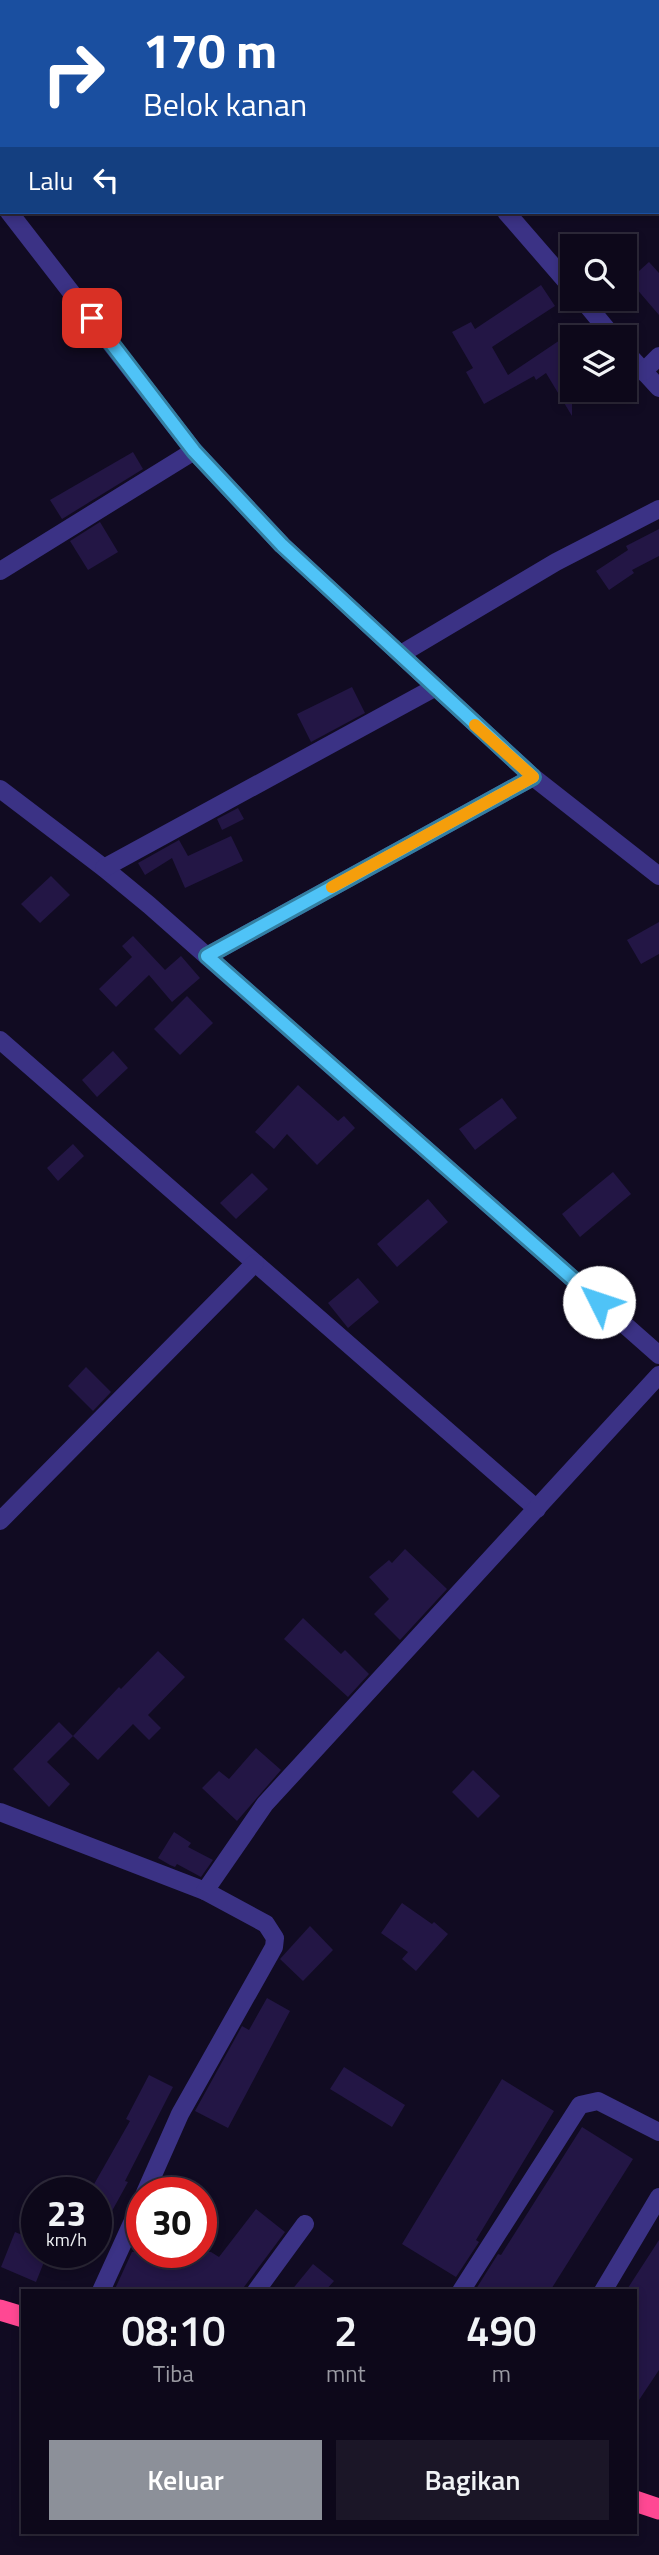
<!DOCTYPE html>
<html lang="id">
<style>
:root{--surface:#0d081a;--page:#1b1627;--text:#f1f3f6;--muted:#9a9aa2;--line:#2d2939;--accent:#8c9099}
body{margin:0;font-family:"Titillium Web",sans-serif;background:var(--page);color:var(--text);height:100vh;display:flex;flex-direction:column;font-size:26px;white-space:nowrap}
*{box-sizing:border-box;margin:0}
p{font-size:23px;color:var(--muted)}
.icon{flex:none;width:38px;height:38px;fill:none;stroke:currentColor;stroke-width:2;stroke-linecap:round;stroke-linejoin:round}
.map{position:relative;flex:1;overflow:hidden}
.side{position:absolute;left:21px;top:2289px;width:616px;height:245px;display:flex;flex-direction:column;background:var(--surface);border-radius:0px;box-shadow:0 4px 10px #0003,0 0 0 2px var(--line)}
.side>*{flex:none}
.guide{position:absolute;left:0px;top:0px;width:660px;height:214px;box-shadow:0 4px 10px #0003,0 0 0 2px var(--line);background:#1a4fa0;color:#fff;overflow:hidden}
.buttons{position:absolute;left:560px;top:234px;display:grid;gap:14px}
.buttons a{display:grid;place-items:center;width:77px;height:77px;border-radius:0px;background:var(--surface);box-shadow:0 4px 10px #0003,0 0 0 2px var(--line);font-size:35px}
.speed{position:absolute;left:21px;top:2177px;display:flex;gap:14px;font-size:35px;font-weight:700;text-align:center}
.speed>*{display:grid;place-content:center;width:91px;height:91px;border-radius:50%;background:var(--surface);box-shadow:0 4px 10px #0003,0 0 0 2px var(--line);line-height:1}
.speed small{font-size:18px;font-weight:400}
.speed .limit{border:10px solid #d22;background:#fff;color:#111}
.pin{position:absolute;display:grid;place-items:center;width:60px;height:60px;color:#fff;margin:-30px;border-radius:14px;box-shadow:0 4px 10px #0006}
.me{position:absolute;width:77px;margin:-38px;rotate:311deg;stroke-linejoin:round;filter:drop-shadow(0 0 5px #0008)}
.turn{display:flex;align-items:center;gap:24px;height:147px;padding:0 28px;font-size:32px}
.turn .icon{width:91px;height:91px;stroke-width:2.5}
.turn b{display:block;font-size:49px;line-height:60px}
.then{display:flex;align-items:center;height:66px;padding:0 28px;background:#0003;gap:14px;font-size:26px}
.eta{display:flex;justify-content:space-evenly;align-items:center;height:119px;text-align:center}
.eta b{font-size:42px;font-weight:600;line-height:49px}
.cta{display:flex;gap:14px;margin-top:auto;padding:14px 28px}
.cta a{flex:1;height:80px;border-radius:0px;background:var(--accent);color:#fff;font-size:28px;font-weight:600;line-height:80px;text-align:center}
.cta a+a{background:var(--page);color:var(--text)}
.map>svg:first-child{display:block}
.building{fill:#231645}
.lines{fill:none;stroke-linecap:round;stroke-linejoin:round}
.minor{stroke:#3b3285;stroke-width:18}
.highway{stroke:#ff4893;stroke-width:21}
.route-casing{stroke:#337fa1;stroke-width:18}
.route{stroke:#4fc3f7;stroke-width:12}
.slow{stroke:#f59e0b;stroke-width:12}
</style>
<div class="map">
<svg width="659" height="2555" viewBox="0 0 659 2555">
<rect width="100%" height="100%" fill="#110b22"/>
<g class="building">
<polygon points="649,262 659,273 659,315 629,280"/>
<polygon points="541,285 555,306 492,347 508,375 572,332 572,416 546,373 536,380 534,376 484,404 466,372 473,368 452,332 471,322 475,329"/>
<polygon points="133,452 143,469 62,519 50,500"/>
<polygon points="100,522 118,552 88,570 70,541"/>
<polygon points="659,529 659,556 632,570 634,573 609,590 596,571 628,550 626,546"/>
<polygon points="352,687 365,713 311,742 297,714"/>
<polygon points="238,808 244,819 222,830 217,819"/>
<polygon points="231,836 243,861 185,888 172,858 145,875 138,863 179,840 188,856"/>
<polygon points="51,876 70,895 40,923 21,904"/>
<polygon points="659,922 659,954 641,964 627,940"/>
<polygon points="133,936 165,970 181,956 200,978 172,1002 149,975 116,1007 99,989 132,957 122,946"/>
<polygon points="187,996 213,1023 180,1055 154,1029"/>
<polygon points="113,1051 128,1068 97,1097 82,1080"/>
<polygon points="298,1085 338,1121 344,1116 355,1128 317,1165 287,1134 274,1149 255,1132"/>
<polygon points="502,1098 517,1118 475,1150 459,1129"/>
<polygon points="73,1144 84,1156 58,1181 47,1168"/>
<polygon points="613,1172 631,1194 580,1237 562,1214"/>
<polygon points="252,1173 268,1189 236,1219 220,1203"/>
<polygon points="428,1199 448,1222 397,1267 377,1244"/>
<polygon points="358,1278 379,1302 348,1328 328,1303"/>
<polygon points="86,1367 111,1392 93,1411 68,1386"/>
<polygon points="405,1549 447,1589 400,1640 374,1614 389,1599 369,1577 389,1560 392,1563"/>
<polygon points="303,1618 341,1654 345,1650 369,1674 348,1697 284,1639"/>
<polygon points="158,1651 185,1677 148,1715 161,1728 149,1740 133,1724 98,1760 73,1736 119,1687 121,1689"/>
<polygon points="59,1722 73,1736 47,1762 70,1784 49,1807 13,1769"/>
<polygon points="256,1748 281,1770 237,1821 202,1788 219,1771 229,1779"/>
<polygon points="473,1770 500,1796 478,1818 452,1792"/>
<polygon points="174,1832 191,1843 188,1847 213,1860 201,1877 177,1864 175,1867 170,1865 158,1858"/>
<polygon points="402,1903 432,1924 434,1922 448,1934 416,1971 402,1959 408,1952 381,1933"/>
<polygon points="310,1926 333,1950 303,1981 280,1959"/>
<polygon points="267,1998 290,2011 228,2128 195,2111 242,2026 249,2030"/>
<polygon points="344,2067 405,2105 392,2127 330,2089"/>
<polygon points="149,2075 173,2087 125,2181 128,2182 96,2240 96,2193 89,2193 130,2121 126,2119"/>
<polygon points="502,2079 554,2111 476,2240 479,2242 456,2277 402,2244"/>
<polygon points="582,2127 633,2159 550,2291 479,2291 476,2289 498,2254 501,2255"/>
<polygon points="256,2209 285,2232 241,2291 114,2291 132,2252 211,2252 219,2257"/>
<polygon points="15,2232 37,2241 37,2252 48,2252 36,2282 1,2267"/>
<polygon points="659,2240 659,2370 635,2406 635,2291 626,2291"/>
<polygon points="313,2264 334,2281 325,2291 291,2291"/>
</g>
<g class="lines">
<g class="minor">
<polyline points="324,0 326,2"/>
<polyline points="560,0 562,2"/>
<polyline points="658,112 659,113"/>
<polyline points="0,200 2,199"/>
<polyline points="9,212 194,451 282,545 533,777 659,876"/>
<polyline points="506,212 572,288"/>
<polyline points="582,299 614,338"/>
<polyline points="625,351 659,388"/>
<polyline points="643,372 659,356"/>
<polyline points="0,571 194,451"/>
<polyline points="401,654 556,562 659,509"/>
<polyline points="0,789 104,868 149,905 659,1355"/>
<polyline points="104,868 434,688"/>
<polyline points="207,956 533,777"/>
<polyline points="0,1040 537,1509"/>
<polyline points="0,1521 255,1263"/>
<polyline points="0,1812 205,1891"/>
<polyline points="145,2193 180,2114 274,1947 275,1938 266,1924 205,1891 265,1804 659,1375"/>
<polyline points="101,2291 142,2201"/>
<polyline points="256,2291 305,2224"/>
<polyline points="461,2291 580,2105 598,2101 659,2132"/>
<polyline points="603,2291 659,2197"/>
</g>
<g class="highway">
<polyline points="0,2310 23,2317"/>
<polyline points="635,2501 659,2509"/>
</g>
</g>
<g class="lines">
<g class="route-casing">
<polyline id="route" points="92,318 194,451 282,545 533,777 207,956 599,1302"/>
</g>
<use href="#route" class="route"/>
<polyline class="slow" points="332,887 533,777 475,725"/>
</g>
</svg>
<div class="buttons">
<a><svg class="icon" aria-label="search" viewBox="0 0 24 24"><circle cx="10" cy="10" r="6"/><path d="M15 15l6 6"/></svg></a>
<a><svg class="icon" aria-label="layers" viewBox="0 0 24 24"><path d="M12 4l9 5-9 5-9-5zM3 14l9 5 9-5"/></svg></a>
</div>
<div class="speed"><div>23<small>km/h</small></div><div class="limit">30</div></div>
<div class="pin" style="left:92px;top:318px;background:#d93025"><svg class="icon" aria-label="arrive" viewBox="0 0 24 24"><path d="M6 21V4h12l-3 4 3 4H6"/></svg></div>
<svg class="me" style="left:599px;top:1302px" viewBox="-20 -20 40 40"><circle r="19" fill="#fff"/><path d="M0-13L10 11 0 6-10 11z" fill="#4fc3f7"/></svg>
<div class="guide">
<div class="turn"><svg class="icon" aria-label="right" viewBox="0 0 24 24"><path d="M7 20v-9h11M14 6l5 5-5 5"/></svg><div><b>170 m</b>Belok kanan</div></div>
<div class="then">Lalu<svg class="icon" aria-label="left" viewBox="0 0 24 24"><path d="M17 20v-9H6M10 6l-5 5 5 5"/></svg></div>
</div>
<section class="side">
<div class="eta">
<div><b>08:10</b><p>Tiba</p></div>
<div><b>2</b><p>mnt</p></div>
<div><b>490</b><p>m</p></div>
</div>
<div class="cta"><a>Keluar</a><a>Bagikan</a></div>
</section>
</div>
